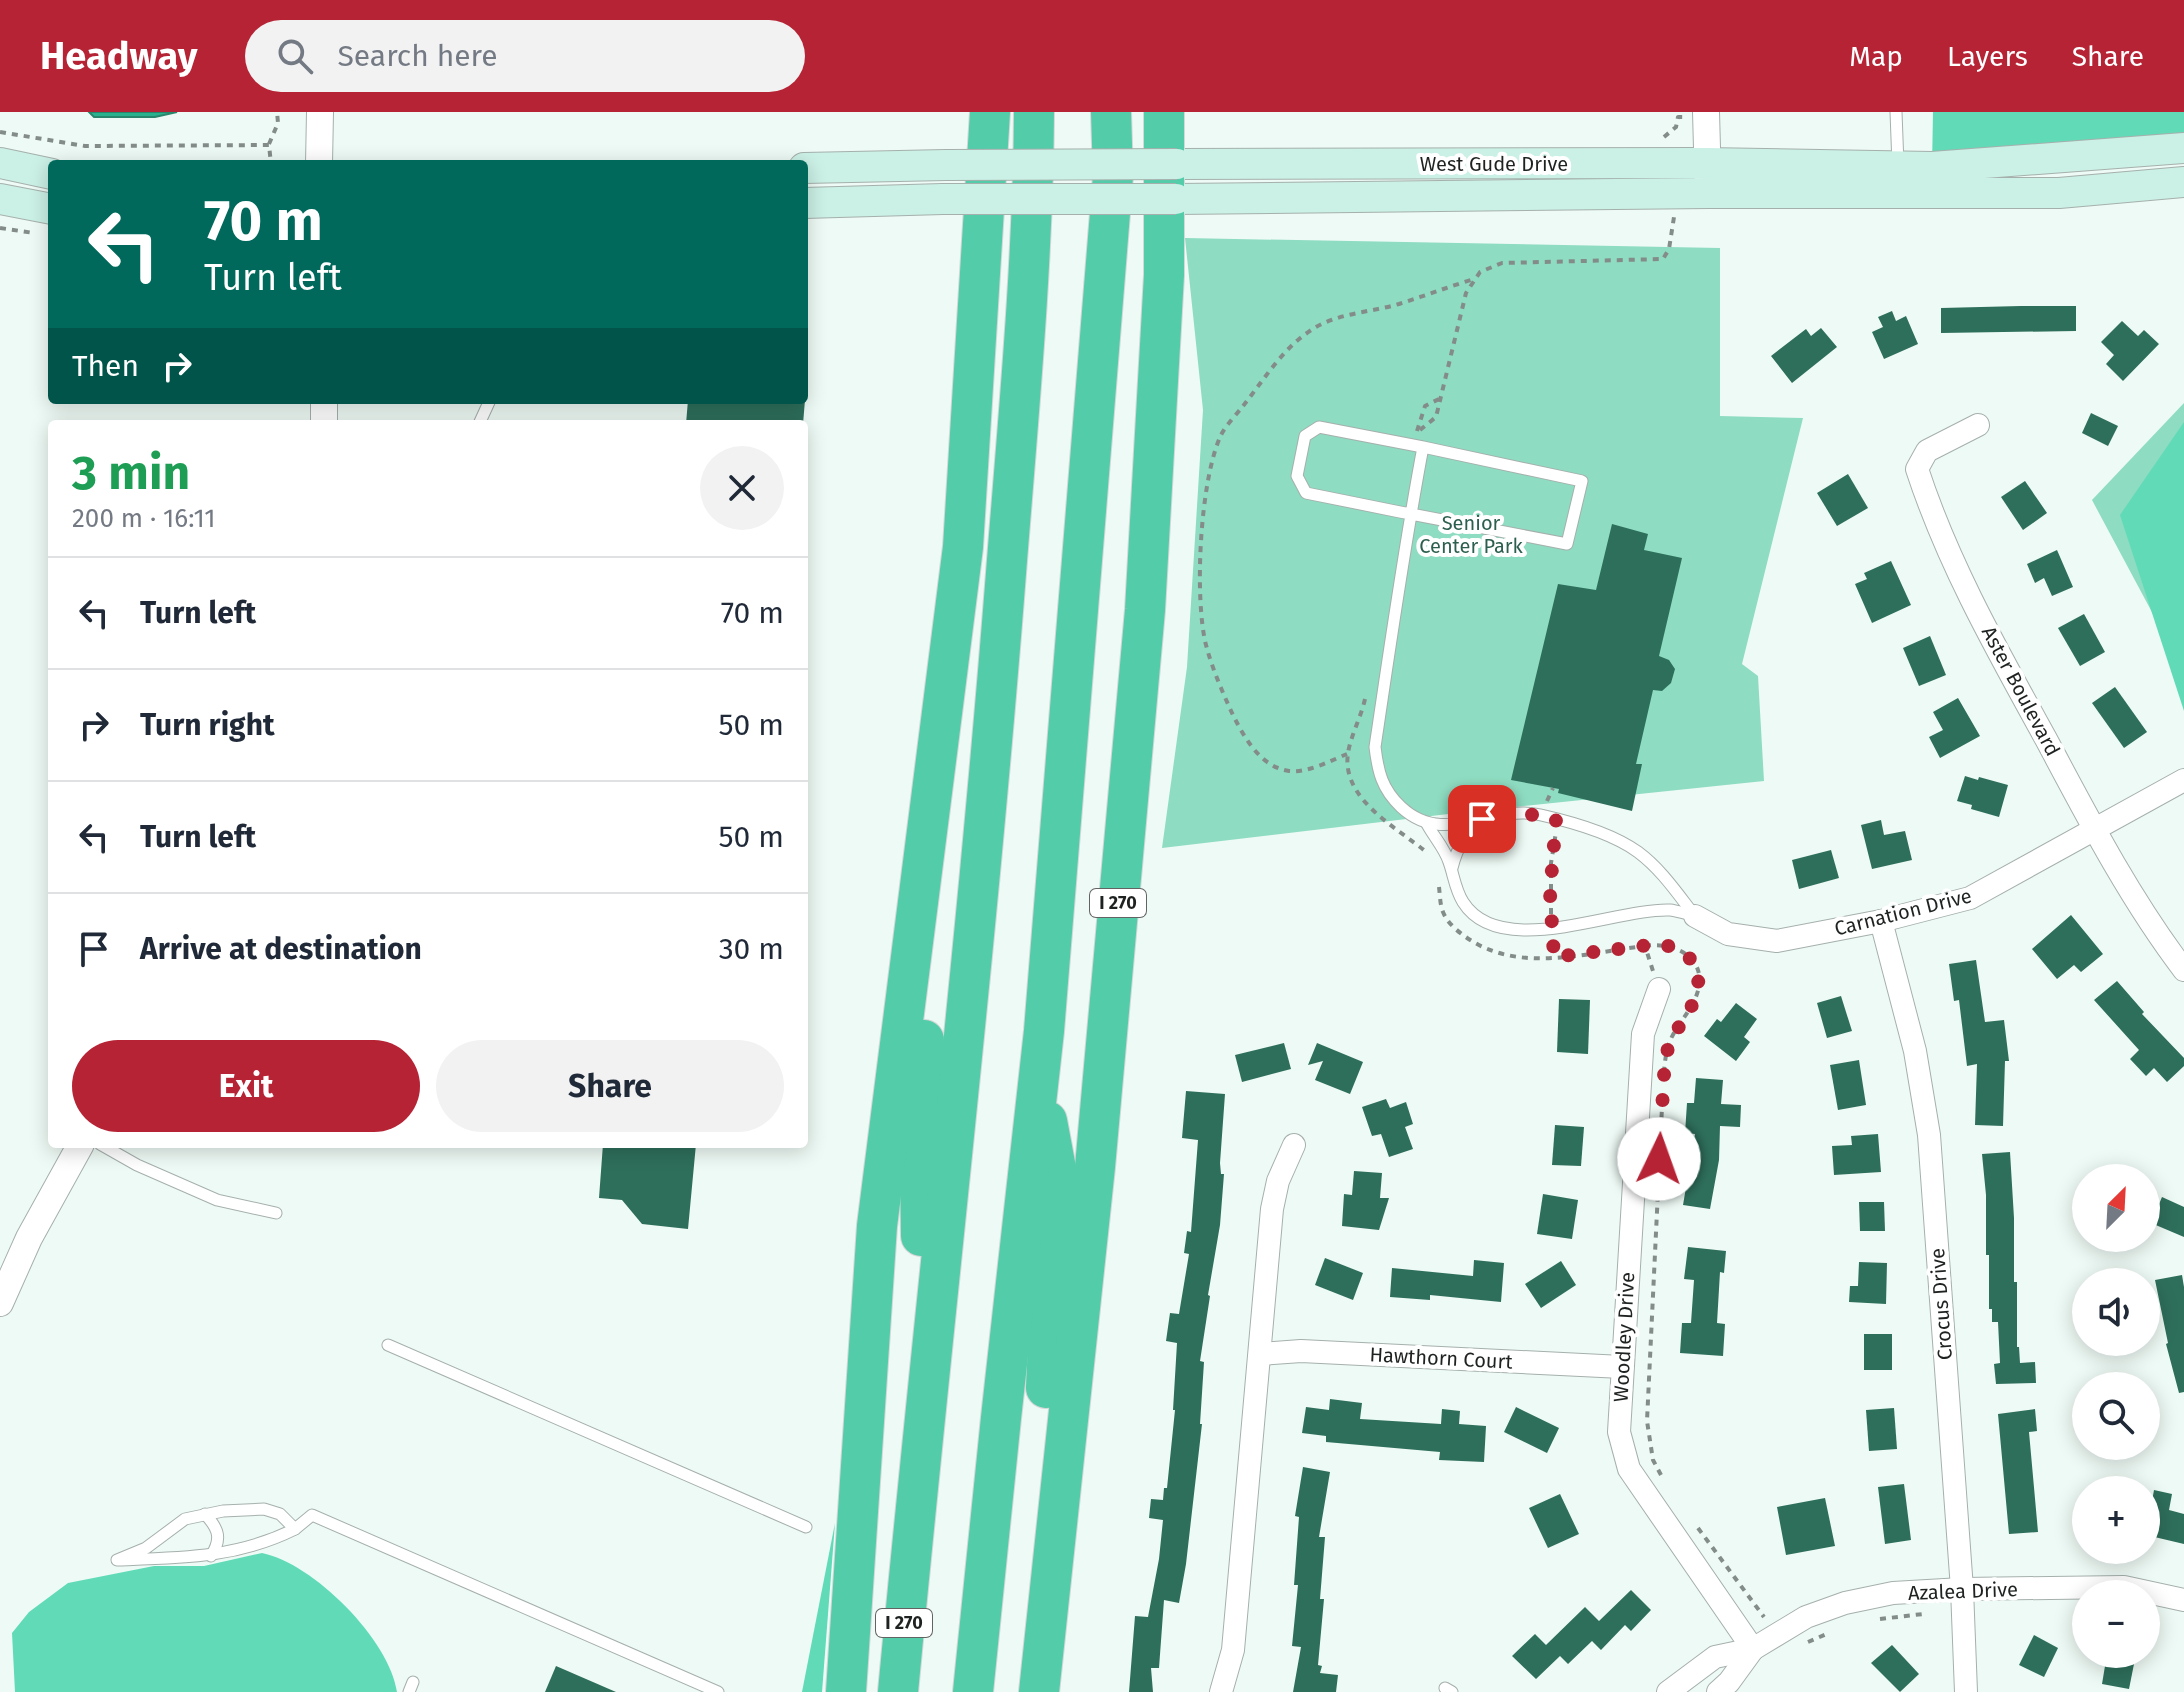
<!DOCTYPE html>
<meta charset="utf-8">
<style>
:root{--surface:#fff;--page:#f2f2f3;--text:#1f2937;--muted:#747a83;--line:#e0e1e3;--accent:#b52335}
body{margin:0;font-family:"Fira Sans",sans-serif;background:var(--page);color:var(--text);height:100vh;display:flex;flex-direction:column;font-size:30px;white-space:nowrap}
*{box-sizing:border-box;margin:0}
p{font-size:26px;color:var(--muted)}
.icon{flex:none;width:44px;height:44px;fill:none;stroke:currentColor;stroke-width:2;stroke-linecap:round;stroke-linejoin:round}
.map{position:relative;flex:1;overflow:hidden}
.side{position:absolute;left:48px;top:308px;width:760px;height:728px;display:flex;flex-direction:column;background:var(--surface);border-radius:8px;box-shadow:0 4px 20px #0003}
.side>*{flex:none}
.hud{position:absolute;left:48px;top:48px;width:760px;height:244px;border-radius:8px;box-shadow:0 4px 20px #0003;background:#00695c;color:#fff;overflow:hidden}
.needle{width:52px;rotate:24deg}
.tools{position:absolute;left:2072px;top:1052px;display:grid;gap:16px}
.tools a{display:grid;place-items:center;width:88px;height:88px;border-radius:50%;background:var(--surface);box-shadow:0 4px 20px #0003;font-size:40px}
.pin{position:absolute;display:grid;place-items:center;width:68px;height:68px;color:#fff;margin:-34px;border-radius:16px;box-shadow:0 4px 12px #0006}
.me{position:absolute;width:88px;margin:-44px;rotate:3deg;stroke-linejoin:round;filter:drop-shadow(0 0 6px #0008)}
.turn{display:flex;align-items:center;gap:28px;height:168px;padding:0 24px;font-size:36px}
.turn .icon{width:104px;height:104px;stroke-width:2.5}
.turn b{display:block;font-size:56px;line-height:68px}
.then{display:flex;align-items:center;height:76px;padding:0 24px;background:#0003;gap:16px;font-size:30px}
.round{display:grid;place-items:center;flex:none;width:84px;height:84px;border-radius:42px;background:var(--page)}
.summary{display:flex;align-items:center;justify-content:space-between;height:136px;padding:0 24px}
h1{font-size:48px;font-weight:700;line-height:60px;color:#1e9e55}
.cta{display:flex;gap:16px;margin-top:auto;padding:16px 24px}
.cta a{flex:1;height:92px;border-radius:48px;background:var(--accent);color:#fff;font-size:32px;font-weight:700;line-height:92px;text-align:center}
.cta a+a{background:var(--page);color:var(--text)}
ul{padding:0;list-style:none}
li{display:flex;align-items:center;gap:24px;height:112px;padding:0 24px;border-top:2px solid var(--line)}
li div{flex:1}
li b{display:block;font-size:30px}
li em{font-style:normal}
header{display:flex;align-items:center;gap:48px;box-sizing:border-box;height:112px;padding:0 40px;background:var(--accent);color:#fff}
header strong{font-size:38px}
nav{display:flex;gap:44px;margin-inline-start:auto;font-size:28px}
.search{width:560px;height:72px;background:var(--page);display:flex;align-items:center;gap:20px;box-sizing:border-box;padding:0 28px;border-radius:44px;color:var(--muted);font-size:30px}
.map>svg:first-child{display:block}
.green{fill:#8edcc1}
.forest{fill:#61dbb7}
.water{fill:#2cb18e;stroke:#28866d;stroke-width:2}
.building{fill:#2e6f5b}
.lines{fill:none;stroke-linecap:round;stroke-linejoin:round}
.service-casing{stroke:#a5b0ac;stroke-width:13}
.minor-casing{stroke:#a5b0ac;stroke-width:24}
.tertiary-casing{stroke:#a5b0ac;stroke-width:28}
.secondary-casing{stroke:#a5b0ac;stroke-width:32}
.motorway-casing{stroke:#d6d7d7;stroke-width:42}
.path{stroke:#848c89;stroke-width:4;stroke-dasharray:6 6;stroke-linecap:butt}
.service{stroke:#fff;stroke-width:11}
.minor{stroke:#fff;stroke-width:22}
.tertiary{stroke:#fff;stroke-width:26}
.secondary{stroke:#cbf0e5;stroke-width:30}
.motorway{stroke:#53cca9;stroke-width:40}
.secondary-bridge-casing{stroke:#a5b0ac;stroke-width:32;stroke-linecap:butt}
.secondary-bridge{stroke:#cbf0e5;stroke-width:30}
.route{stroke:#b52335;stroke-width:14;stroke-dasharray:0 25.2}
.labels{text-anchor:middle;stroke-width:8;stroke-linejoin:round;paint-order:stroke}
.shield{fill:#fff;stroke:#626463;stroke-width:2}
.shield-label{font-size:18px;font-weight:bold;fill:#1e2220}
.street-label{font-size:20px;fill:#1e2220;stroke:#fff}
.park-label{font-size:20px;fill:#2c5f4f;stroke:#fff}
</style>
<header>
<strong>Headway</strong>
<div class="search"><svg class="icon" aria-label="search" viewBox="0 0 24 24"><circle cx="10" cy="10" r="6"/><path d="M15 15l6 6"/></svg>Search here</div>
<nav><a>Map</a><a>Layers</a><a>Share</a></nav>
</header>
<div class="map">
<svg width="2184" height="1580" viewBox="0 0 2184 1580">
<rect width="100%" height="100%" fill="#eefaf5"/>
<g class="green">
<polygon points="1185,126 1720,136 1720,304 1803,306 1742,552 1758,564 1764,669 1465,700 1162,736 1187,555 1203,298"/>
<polygon points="2184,291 2184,560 2092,388"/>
</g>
<g class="forest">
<polygon points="1933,0 2184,0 2184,36 1932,55"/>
<polygon points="2184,310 2184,599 2120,403"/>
<polygon points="835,1411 822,1580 802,1580"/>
<path d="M262,1441C313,1451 390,1528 397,1580H15L12,1521L29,1500L68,1471L154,1454H204Z"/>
</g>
<polygon class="water" points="89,0 177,0 155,5 94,5"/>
<g class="building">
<polygon points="2021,194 2076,194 2076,219 1941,221 1941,196"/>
<polygon points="1892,199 1896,209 1906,204 1918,232 1884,247 1872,220 1883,215 1878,205"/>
<polygon points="2122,209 2138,224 2144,218 2159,232 2123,269 2106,252 2114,243 2101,230"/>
<polygon points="1821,216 1837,235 1792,271 1771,244 1806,217 1811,224"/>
<polygon points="688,288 805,288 803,312 686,312"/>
<polygon points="2091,301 2118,314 2108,334 2082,321"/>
<polygon points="1848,362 1868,396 1837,414 1817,381"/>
<polygon points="2025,369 2047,401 2023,418 2001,385"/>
<polygon points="1612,412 1648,422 1644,438 1682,446 1659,544 1669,548 1675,557 1671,571 1662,579 1653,578 1636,652 1642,652 1632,699 1558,681 1559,677 1511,668 1558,472 1596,478"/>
<polygon points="2057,438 2073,475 2052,484 2044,466 2035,471 2027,452"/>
<polygon points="1891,449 1911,493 1872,511 1855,472 1867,467 1864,461"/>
<polygon points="2084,502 2105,540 2080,554 2058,516"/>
<polygon points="1930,524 1946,563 1919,574 1903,536"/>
<polygon points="2115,575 2147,620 2124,636 2092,591"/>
<polygon points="1958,586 1980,624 1940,646 1929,625 1943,618 1933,600"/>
<polygon points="1965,664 1978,668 1979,665 2008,673 1999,705 1971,697 1972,693 1957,689"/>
<polygon points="1881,708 1884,723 1905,719 1912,748 1872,757 1861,713"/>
<polygon points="1831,738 1839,766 1799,777 1792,748"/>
<polygon points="2071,803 2103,842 2081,860 2074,853 2057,867 2032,837"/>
<polygon points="1976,848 1985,910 2004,908 2009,949 2005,949 2003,1014 1975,1013 1977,952 1967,954 1959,888 1954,889 1949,852"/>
<polygon points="2117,869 2144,900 2142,902 2184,946 2184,954 2167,970 2154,956 2146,964 2130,947 2139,938 2094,888"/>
<polygon points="1841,884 1852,919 1827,926 1817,891"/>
<polygon points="1559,887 1590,888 1588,942 1557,940"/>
<polygon points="1736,891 1757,907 1744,925 1750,930 1736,949 1704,924 1717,907 1721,910"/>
<polygon points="1284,931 1291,957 1242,970 1235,943"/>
<polygon points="1317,931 1363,950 1350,982 1315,968 1323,949 1308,953"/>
<polygon points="1859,948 1866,993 1838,998 1830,953"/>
<polygon points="1696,966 1723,968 1721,992 1741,993 1740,1015 1720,1014 1719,1048 1710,1097 1683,1093 1695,1022 1685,1021 1687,991 1694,991"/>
<polygon points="1186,979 1225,982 1220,1051 1221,1062 1224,1062 1220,1113 1208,1183 1210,1184 1200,1249 1204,1250 1200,1312 1202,1312 1186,1452 1179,1491 1164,1488 1159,1556 1151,1556 1153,1580 1129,1580 1135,1504 1148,1505 1159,1447 1163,1408 1149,1406 1151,1387 1163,1388 1164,1376 1167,1376 1175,1298 1173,1298 1177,1231 1166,1229 1170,1201 1179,1202 1189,1142 1184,1141 1187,1119 1191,1120 1198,1028 1182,1026"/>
<polygon points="1386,987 1390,996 1406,990 1413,1012 1405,1015 1413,1037 1389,1045 1381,1022 1372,1024 1362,995"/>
<polygon points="1555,1013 1584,1015 1581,1054 1552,1053"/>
<polygon points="1878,1022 1881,1060 1834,1063 1832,1034 1852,1033 1851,1024"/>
<polygon points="603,1032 696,1032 688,1117 642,1112 622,1088 599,1086"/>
<polygon points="2010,1040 2014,1106 2014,1170 2017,1170 2017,1235 2019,1235 2020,1251 2035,1250 2036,1271 1996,1272 1994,1252 2000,1251 1998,1210 1992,1210 1992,1197 1989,1197 1989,1143 1986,1143 1986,1083 1982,1042"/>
<polygon points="1354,1059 1382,1061 1380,1086 1389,1086 1379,1118 1342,1114 1344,1082 1352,1083"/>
<polygon points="1543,1082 1578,1088 1572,1127 1537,1122"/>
<polygon points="2162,1085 2184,1095 2184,1125 2151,1111"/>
<polygon points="1859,1090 1884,1090 1885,1119 1860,1119"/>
<polygon points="1688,1135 1726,1139 1724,1161 1720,1160 1717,1211 1725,1212 1723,1244 1680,1241 1682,1211 1691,1211 1694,1168 1684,1167"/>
<polygon points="1325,1146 1363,1161 1353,1188 1315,1173"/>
<polygon points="1474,1148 1504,1151 1501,1190 1430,1183 1430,1188 1390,1185 1392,1156 1473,1164"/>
<polygon points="1561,1149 1576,1173 1541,1196 1525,1172"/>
<polygon points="1859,1150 1887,1151 1886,1192 1849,1190 1850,1174 1858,1174"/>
<polygon points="2182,1163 2184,1175 2184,1280 2179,1281 2166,1232 2168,1231 2155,1168"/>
<rect x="1864" y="1222" width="28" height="36"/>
<polygon points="1330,1287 1362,1291 1360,1307 1441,1312 1442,1297 1460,1299 1459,1312 1486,1314 1484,1350 1439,1348 1440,1340 1326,1330 1326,1324 1302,1321 1306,1295 1329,1298"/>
<polygon points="1516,1295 1559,1316 1547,1341 1504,1320"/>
<polygon points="1894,1296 1897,1337 1869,1339 1866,1298"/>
<polygon points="2035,1297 2037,1319 2029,1320 2038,1420 2009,1422 1998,1302"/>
<polygon points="1303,1355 1330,1360 1319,1425 1325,1425 1320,1487 1324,1487 1318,1553 1322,1554 1320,1561 1338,1563 1336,1580 1293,1580 1301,1535 1292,1534 1298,1473 1294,1473 1299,1405 1295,1404"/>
<polygon points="1904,1372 1911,1428 1885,1432 1878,1375"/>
<polygon points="2154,1378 2172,1382 2169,1398 2184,1402 2184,1432 2146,1423"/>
<polygon points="1560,1382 1579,1422 1548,1436 1529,1396"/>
<polygon points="1825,1386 1835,1434 1786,1443 1777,1395"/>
<polygon points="1631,1478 1651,1498 1631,1519 1625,1513 1601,1538 1592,1529 1568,1552 1560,1544 1536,1567 1512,1544 1535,1522 1546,1533 1585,1495 1599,1509"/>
<polygon points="2034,1523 2058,1536 2044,1565 2019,1553"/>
<polygon points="1892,1533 1919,1562 1900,1580 1871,1551"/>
<polygon points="2107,1542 2136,1542 2129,1577 2102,1572"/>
<polygon points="556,1554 616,1580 545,1580"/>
</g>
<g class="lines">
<g class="service-casing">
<g id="service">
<polyline points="1896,0 1898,53"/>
<polyline points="479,312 490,288"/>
<path d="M1423,335L1319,315L1305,324L1297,364L1306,381L1400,400L1411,402L1567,432L1582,369L1423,335C1404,435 1390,535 1375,635C1378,660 1382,677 1401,695C1445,736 1490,691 1541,703C1572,710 1612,721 1638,740C1661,757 1677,781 1695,804"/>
<path d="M1427,712C1434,725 1445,737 1449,750C1454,764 1455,777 1463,790C1500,849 1615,796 1670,798C1678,799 1686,802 1694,803"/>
<path d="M1452,756C1457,736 1465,720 1481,707"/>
<polyline points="100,1032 137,1053 217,1088 276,1101"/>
<polyline points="388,1233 806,1415"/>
<path d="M264,1397L280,1402L295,1417C237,1446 181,1446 117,1448L146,1436L185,1407L223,1399Z"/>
<path d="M205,1402C219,1417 222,1427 211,1444"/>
<polyline points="295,1417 312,1403 718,1580"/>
<polyline points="1445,1576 1452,1580"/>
<polyline points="409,1580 413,1570"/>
</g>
</g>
<g class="minor-casing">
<g id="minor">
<path d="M1978,313L1927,339L1917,357C1948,452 1998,540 2046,627C2088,706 2130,787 2184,858"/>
<polyline points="1695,804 1728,822 1777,829 1881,809 1970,786 2184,668"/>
<polyline points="1881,809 1915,939 1929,1023 1962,1477 1966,1580"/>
<polyline points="1659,877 1643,922 1619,1320 1629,1357 1753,1537"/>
<polyline points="1260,1242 1301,1239 1622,1255"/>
<polyline points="1221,1580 1233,1538 1272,1097 1278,1069 1294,1033"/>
<polyline points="1668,1580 1715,1545 1753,1537 1806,1505 1845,1491 1893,1481 1962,1477 2124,1475 2184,1488"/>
<polyline points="1718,1580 1729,1570 1753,1537"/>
</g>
</g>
<g class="tertiary-casing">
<g id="tertiary">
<polyline points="1706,0 1708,72"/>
<polyline points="319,52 320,0"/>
<polyline points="324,312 324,288"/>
<polyline points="0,1191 29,1126 81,1032"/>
</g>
</g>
<g class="secondary-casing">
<g id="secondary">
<polyline points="0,51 52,62"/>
<polyline points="1177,52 1706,51 1932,55 2184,36"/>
<polyline points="804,56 946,53"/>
<polyline points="0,87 52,97"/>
<polyline points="1176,87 1709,81 2059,81 2184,70"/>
<polyline points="804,91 943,87"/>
</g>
</g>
<g class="motorway-casing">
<g id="motorway">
<polyline points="921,1124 920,1054 924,928"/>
<polyline points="1046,1276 1056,1057 1047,1009"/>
<polyline points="846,1580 877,1114 963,435 990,0"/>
<path d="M898,1580C933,1207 977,835 1006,461C1018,308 1033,154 1034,0"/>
<polyline points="973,1580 1001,1306 1044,919 1113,64 1111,0"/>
<polyline points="1039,1580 1095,1055 1145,498 1164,163 1164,0"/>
</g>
</g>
<g class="path">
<polyline points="0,20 85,34 269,33 271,52"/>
<polyline points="1664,25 1676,15 1678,5 1683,5"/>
<polyline points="269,32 278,11 277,0"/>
<polyline points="0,116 34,121"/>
<polyline points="1420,318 1436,305 1466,181 1480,160 1502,151 1663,147 1669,137 1674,105"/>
<polyline points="1417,319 1425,294 1443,285"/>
<path d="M1365,587C1361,605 1351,623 1348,641C1341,687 1396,715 1425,739"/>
<path d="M1347,642C1330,649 1308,661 1289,659C1260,655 1244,625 1232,601C1222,579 1212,556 1206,533C1194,485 1200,368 1221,323C1226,313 1236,303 1243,294C1263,269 1281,239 1307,221C1333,201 1368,201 1399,192C1424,184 1448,175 1474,167"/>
<polyline points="1547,689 1553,676"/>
<path d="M1439,775C1440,783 1440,793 1443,800C1447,810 1455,817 1463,823C1516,863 1584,841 1645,834L1653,859"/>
<polyline points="1551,802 1551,751 1556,720"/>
<path d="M1645,834C1678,829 1712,849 1695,887C1689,901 1676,914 1670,929C1665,940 1665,954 1663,966"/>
<polyline points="1661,1363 1653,1348 1647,1309 1662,995"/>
<polyline points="1698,1416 1764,1505"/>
<polyline points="1880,1507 1923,1502"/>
<polyline points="1808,1530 1829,1521"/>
</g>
<use href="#service" class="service"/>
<use href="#minor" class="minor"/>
<use href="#tertiary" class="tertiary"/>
<use href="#secondary" class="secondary"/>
<use href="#motorway" class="motorway"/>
<g class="secondary-bridge-casing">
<g id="secondary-bridge">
<polyline points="946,53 1177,52"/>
<polyline points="943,87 1176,87"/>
</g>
</g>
<use href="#secondary-bridge" class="secondary-bridge"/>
</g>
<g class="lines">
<path class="route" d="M1482,707C1508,702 1530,699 1556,708L1550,781L1554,845L1658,832C1686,835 1705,854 1696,884C1688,906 1671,920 1665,947L1659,1047"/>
</g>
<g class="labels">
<g class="shield">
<rect x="1090" y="777" width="56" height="28" rx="6"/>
<rect x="876" y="1497" width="56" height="28" rx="6"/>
</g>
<g class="shield-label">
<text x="1118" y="797">I 270</text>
<text x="904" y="1517">I 270</text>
</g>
<g class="street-label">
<text x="1494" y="59">West Gude Drive</text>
<text transform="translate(2021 579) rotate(62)" y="7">Aster Boulevard</text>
<text transform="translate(1903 800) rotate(-14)" y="7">Carnation Drive</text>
<text transform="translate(1941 1192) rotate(-94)" y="7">Crocus Drive</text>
<text transform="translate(1624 1225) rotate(-87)" y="7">Woodley Drive</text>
<text transform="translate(1441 1246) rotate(3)" y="7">Hawthorn Court</text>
<text transform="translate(1963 1479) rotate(-2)" y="7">Azalea Drive</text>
</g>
<g class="park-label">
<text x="1471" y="418">Senior<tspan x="1471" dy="23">Center Park</tspan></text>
</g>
</g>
</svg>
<div class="tools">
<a><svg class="needle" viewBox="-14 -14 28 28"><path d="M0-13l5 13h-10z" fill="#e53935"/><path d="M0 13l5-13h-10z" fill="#747a83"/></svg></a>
<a><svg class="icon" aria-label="sound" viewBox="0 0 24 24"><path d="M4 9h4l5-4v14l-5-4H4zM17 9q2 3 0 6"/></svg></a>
<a><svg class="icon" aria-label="search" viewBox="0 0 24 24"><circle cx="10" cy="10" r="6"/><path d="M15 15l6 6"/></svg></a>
<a>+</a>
<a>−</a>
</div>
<div class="pin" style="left:1482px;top:707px;background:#d93025"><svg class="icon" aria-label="arrive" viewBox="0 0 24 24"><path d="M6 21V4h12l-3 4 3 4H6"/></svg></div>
<svg class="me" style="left:1659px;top:1047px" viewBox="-20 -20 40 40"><circle r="19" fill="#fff"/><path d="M0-13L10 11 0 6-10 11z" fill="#b52335"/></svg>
<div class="hud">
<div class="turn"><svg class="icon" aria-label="left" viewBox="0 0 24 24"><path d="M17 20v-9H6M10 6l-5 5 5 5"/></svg><div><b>70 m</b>Turn left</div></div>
<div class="then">Then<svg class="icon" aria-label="right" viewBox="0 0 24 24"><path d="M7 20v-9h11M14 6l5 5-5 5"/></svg></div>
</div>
<section class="side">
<div class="summary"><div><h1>3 min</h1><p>200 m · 16:11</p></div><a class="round"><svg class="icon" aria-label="close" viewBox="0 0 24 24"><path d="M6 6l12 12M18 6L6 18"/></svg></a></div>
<ul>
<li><svg class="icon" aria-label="left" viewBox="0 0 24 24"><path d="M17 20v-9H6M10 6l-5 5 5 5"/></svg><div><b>Turn left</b></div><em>70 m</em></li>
<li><svg class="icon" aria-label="right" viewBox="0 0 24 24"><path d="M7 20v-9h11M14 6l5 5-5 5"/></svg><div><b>Turn right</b></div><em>50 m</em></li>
<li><svg class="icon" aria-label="left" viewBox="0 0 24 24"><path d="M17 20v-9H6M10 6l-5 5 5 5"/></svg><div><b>Turn left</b></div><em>50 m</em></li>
<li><svg class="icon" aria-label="arrive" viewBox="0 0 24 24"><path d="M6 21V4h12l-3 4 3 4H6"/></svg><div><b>Arrive at destination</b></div><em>30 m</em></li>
</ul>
<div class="cta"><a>Exit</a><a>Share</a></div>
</section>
</div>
